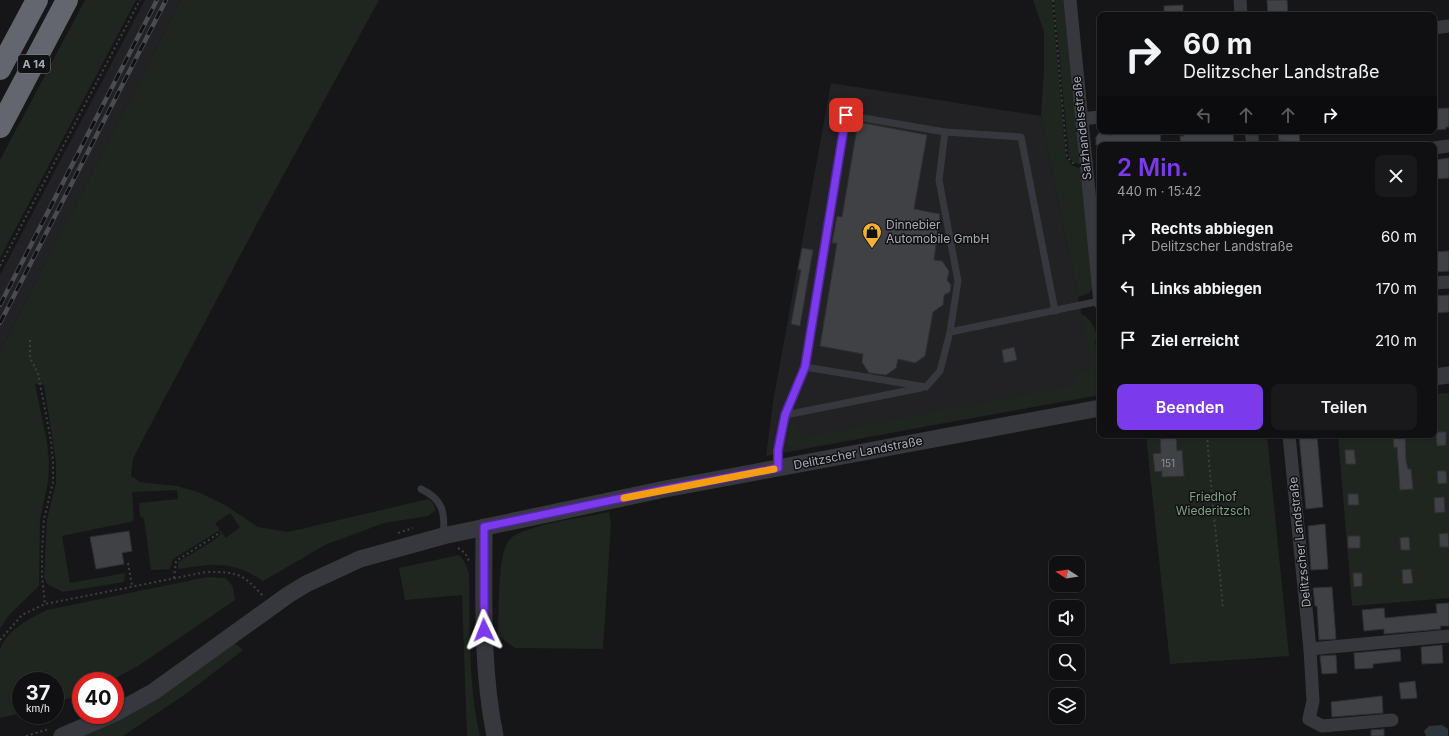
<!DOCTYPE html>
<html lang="de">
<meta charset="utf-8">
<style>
:root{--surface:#101012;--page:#19191b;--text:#f1f3f6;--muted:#9c9d9f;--line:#303032;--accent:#7c3aed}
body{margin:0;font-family:Inter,sans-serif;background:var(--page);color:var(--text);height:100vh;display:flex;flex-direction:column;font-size:15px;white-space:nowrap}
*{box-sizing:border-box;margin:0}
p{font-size:13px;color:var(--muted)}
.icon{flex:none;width:22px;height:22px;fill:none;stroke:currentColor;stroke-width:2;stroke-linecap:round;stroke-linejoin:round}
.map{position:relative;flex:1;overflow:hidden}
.sheet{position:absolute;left:1097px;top:142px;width:340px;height:296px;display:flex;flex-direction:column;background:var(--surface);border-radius:8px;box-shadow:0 1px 3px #0004,0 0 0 1px var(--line)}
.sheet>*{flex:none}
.banner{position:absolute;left:1097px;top:12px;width:340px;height:122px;border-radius:8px;box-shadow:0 1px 3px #0004,0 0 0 1px var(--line);background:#101012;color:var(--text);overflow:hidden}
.needle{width:26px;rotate:282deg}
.tools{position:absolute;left:1049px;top:556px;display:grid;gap:8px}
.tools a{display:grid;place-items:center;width:36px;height:36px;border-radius:8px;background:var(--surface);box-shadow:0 1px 3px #0004,0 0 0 1px var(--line);font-size:20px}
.speed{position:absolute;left:12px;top:672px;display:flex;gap:8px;font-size:20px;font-weight:700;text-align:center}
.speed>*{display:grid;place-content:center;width:52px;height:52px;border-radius:50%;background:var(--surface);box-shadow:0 1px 3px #0004,0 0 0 1px var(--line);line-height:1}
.speed small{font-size:10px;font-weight:400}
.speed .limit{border:6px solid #d22;background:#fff;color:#111}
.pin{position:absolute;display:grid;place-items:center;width:34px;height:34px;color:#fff;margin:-17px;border-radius:8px;box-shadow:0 2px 6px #0006}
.me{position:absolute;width:44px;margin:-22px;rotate:358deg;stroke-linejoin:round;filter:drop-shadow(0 0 3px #0008)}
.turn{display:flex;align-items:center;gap:14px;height:84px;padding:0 20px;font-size:18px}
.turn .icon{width:52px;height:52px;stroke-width:2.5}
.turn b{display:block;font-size:28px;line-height:34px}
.lanes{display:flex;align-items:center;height:38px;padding:0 20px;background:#0003;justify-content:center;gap:20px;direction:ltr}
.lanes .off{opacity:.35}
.round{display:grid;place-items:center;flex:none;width:42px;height:42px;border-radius:8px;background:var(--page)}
.headline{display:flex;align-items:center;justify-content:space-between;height:68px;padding:0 20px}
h1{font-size:24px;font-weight:600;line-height:30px;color:var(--accent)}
.action{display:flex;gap:8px;margin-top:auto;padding:8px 20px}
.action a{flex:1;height:46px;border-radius:8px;background:var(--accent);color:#fff;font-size:16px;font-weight:600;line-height:46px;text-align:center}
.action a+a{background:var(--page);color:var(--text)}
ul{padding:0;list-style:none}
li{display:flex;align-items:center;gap:12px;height:52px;padding:0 20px}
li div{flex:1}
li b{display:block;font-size:15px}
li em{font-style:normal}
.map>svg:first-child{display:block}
.built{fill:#222225}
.green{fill:#1e261f}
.water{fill:#2c353c}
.building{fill:#404145;stroke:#303034}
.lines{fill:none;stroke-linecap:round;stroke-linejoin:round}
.path{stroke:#3d3f44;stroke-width:2;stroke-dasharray:2 3;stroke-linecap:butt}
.service{stroke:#37383d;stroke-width:7}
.minor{stroke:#37383d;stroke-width:13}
.tertiary{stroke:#37383d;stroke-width:17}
.motorway{stroke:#63666e;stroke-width:22}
.rail-casing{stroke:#4a4c52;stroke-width:4.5}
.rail{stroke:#111113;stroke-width:3;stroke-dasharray:9;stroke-linecap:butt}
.route-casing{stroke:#51269a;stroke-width:10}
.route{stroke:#7c3aed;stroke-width:7}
.slow{stroke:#f59e0b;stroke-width:7}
.labels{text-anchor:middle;stroke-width:3;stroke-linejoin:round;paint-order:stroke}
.number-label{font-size:10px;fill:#8e929b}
.shield{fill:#111113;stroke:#7b7e86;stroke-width:1}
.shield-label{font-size:11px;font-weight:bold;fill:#a8adb8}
.street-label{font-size:12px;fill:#a8adb8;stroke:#111113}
.poi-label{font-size:12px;fill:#a8adb8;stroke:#111113;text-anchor:start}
.park-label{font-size:12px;fill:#7fa381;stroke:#111113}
</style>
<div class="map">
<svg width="1449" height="736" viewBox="0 0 1449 736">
<rect width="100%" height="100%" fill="#161618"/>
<g class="built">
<polygon points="145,0 181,0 0,351 0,275"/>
<polygon points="831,83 1041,116 1098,395 766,456 773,402"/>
</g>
<g class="green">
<polygon points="85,0 136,0 0,258 0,160"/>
<path d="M181,0H379L260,218L143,439L133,459L131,476L140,482L177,486L198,492L225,505L258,527L288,532L428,499L433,503L436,510L428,516L384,523L325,545L263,581C233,560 212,564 178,569V562L213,541L222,533L226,538L240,527L230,513L215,523L220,530L173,559L170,569L151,570L144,519L140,516L139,503L178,499L177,490L132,492L134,521L62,536L70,583L125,573L124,582L63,592L47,584L44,577L47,519L56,483V462L44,385L35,384L47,442L49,464L48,482L40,520L39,586L9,615L0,629V351Z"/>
<polygon points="1033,0 1052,0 1066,158 1073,166 1080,168 1094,286 1089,293 1078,297 1041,116 1044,70 1044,32"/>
<polygon points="1054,0 1064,0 1080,164 1074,163 1069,157"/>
<path d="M1070,312C1089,313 1094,324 1098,340L1095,341L1098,354H1096L1098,362H1100V395L786,451L790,420L796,419L800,438L1075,385L1073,374L1092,369L1081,314L1061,318L1063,313Z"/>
<polygon points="1449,393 1449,598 1352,606 1338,435 1434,435 1434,394"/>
<polygon points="1146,435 1267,435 1289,656 1170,664"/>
<path d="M609,512L611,524L603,649L515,648L498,636C499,616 497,554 509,540C522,525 587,517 609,512Z"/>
<path d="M459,555L464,561L469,573C470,628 468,683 480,736H467L462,595L405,600L399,568Z"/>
<path d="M207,577L226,578L233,587L235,600L138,666L110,681H81V694L55,703V681H21V713L0,718C0,705 0,659 0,649C8,629 29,619 47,610Z"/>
<polygon points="233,642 243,650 187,693 123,736 81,736"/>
</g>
<polygon class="water" points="1442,725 1448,729 1448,736 1426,736 1424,731 1429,726"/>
<g class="building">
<polygon points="1267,0 1287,0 1288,15 1268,15"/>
<polygon points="1183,5 1183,15 1164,15 1164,6"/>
<polygon points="1449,108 1449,127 1446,127 1446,129 1434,130 1434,109"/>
<polygon points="858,122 927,135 914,209 940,214 934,260 942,261 949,271 947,280 951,285 950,292 944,295 943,305 933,312 925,356 915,363 898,359 896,368 886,375 869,373 862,362 863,354 820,346 837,243 832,243 837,216 842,217"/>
<polygon points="1108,131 1108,135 1160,131 1161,145 1096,145 1096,137 1100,132"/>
<polygon points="1193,131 1233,131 1234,145 1181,145 1180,136 1184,136 1183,132"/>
<polygon points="1278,131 1299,131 1300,145 1283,145 1283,141 1279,141"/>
<polygon points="1449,158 1449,178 1434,179 1434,160"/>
<polygon points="802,248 813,250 800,326 791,324 801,270 798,269"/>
<polygon points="1449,251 1449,271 1434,272 1434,252"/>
<polygon points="1449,295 1449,312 1434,313 1434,296"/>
<polygon points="1014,347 1017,360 1004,363 1002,350"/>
<polygon points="1436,432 1446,432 1446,445 1437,446"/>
<polygon points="1160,435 1176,435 1177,451 1182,450 1184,476 1162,477 1162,471 1155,472 1153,454 1161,453"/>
<polygon points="1299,435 1317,435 1323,507 1306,509"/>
<polygon points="1393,435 1405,435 1406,461 1408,469 1411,469 1413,489 1400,490 1397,447 1394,448"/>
<polygon points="1345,450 1354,450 1356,464 1346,464"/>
<polygon points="1437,471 1446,471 1447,483 1438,484"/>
<polygon points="1348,494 1358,494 1359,505 1348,505"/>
<polygon points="1444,497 1445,512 1435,513 1434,498"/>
<polygon points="1325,524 1328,569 1311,570 1308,526"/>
<polygon points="129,531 132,551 122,553 124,564 96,569 90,537"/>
<polygon points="1448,533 1449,547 1440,547 1439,534"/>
<rect x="1348" y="536" width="12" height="12"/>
<polygon points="1409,537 1410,550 1401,550 1400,538"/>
<polygon points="1411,569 1413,583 1403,584 1402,570"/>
<polygon points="1353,573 1362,573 1362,586 1354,587"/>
<polygon points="1332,587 1336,639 1319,640 1317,606 1315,606 1313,588"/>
<polygon points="1449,603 1449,626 1440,626 1441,629 1384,634 1384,629 1364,631 1362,610 1384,608 1385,618 1437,613 1436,604"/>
<polygon points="1442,645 1443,663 1422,664 1421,647"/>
<polygon points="1400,649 1401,661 1373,664 1373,668 1355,669 1354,653"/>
<polygon points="1336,655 1337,673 1322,674 1320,656"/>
<polygon points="1415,681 1417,698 1401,699 1399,683"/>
<polygon points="1382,696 1383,713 1332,717 1331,702"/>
<polygon points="1384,729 1384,736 1371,736 1371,730"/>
</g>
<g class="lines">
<g class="path">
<polyline points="1053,0 1067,157 1075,165"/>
<polyline points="0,266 140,0"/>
<polyline points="30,340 30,358 38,373 51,441 53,462 53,482 44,519 42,551 42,577 45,604"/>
<path d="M1207,435C1211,493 1218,551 1223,609"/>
<polyline points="398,533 413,528"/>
<polyline points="458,548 465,553 469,561"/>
<polyline points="128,563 132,586"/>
<polyline points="174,578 176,561 221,532"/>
<path d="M0,640L22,615L45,604L206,572C238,572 242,573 263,596"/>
<polyline points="26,736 49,729"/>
</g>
<g class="service">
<polyline points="950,332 958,281 939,180 945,132 1021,137 1055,311"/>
<polyline points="805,367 846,115 945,132"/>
<polyline points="785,415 921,388"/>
<path d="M778,468C779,430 791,401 805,367L926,387L940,371L950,332L1100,301"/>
<path d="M421,489C442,499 446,512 443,536"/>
</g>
<g class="minor">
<polyline points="1070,0 1100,303"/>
<polyline points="1240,0 1241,15"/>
<polyline points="1434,28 1449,26"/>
<polyline points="1081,119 1100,117"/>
<polyline points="1251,131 1253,145"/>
<polyline points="1434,148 1449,146"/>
<polyline points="1434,283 1449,282"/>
<polyline points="1289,435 1310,649 1313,701 1309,719 1322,726 1392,720"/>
<polyline points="1310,649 1449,636"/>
</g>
<g class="tertiary">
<polyline points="1434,377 1449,375"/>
<path d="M484,527C484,597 481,667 495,736"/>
<polyline points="115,713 153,692 288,595 306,584 360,559 443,536 665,489 1100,408"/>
<polyline points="62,736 111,715"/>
</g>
<g class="motorway">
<polyline points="0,69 37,0"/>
<polyline points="0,127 67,0"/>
</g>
<g class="rail-casing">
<g id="rail">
<polyline points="0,305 157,0"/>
<polyline points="0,323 166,0"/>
</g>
</g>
<use href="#rail" class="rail"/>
</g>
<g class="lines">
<g class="route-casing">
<polyline id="route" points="484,630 484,527 665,489 778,468 778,450 785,415 805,367 846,115"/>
</g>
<use href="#route" class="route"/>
<polyline class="slow" points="624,498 774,469"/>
</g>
<defs>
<g id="shop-pin" transform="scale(1)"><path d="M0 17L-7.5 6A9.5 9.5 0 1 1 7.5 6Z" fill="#f2b134" stroke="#111113"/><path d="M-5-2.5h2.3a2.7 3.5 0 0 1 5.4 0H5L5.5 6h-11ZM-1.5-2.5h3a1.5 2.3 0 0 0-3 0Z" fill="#111"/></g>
</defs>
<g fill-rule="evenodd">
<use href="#shop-pin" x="872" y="232"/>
</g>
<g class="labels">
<g class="number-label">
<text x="1168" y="467">151</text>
</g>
<rect class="shield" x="18" y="55" width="32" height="18" rx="3"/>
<g class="shield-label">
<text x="34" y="68">A 14</text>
</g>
<g class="street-label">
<text transform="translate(1082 128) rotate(-96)" y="4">Salzhandelsstraße</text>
<text transform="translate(858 453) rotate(-11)" y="4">Delitzscher Landstraße</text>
<text transform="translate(1300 542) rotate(-96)" y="4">Delitzscher Landstraße</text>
</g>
<g class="poi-label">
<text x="886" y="229">Dinnebier<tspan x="886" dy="14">Automobile GmbH</tspan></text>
</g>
<g class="park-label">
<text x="1213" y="501">Friedhof<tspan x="1213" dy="14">Wiederitzsch</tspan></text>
</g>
</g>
</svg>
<div class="tools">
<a><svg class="needle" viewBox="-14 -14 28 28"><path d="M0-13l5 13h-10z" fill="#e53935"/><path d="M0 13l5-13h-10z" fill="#9c9d9f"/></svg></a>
<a><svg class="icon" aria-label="sound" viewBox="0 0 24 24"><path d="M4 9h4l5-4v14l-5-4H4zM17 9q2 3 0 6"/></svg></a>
<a><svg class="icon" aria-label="search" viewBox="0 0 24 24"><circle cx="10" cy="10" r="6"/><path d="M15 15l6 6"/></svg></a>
<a><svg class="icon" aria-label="layers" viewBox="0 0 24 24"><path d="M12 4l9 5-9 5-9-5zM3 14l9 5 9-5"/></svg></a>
</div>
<div class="speed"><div>37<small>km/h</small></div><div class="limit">40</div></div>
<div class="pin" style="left:846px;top:115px;background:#d93025"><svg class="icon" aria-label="arrive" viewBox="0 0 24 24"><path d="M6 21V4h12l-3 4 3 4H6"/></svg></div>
<svg class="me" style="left:484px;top:630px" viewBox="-20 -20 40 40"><path d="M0-17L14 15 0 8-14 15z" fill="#7c3aed" stroke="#fff" stroke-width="4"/></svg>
<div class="banner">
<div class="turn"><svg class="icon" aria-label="right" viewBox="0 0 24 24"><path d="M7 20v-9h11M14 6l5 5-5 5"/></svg><div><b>60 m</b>Delitzscher Landstraße</div></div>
<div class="lanes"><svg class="icon off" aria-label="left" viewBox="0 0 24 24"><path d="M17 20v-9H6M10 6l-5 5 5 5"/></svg><svg class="icon off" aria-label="ahead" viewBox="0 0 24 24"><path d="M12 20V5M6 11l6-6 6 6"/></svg><svg class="icon off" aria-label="ahead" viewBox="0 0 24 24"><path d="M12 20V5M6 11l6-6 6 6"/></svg><svg class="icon" aria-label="right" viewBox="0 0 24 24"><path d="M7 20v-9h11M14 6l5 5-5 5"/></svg></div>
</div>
<section class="sheet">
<div class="headline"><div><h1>2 Min.</h1><p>440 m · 15:42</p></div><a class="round"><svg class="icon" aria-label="close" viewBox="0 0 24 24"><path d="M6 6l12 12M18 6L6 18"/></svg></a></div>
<ul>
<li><svg class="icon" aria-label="right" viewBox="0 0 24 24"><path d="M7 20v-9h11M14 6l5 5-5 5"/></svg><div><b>Rechts abbiegen</b><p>Delitzscher Landstraße</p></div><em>60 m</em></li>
<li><svg class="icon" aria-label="left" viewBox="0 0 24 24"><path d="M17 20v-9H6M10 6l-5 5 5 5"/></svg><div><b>Links abbiegen</b></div><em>170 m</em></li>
<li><svg class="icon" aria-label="arrive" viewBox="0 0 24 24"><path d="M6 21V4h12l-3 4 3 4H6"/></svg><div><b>Ziel erreicht</b></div><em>210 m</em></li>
</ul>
<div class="action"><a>Beenden</a><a>Teilen</a></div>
</section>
</div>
